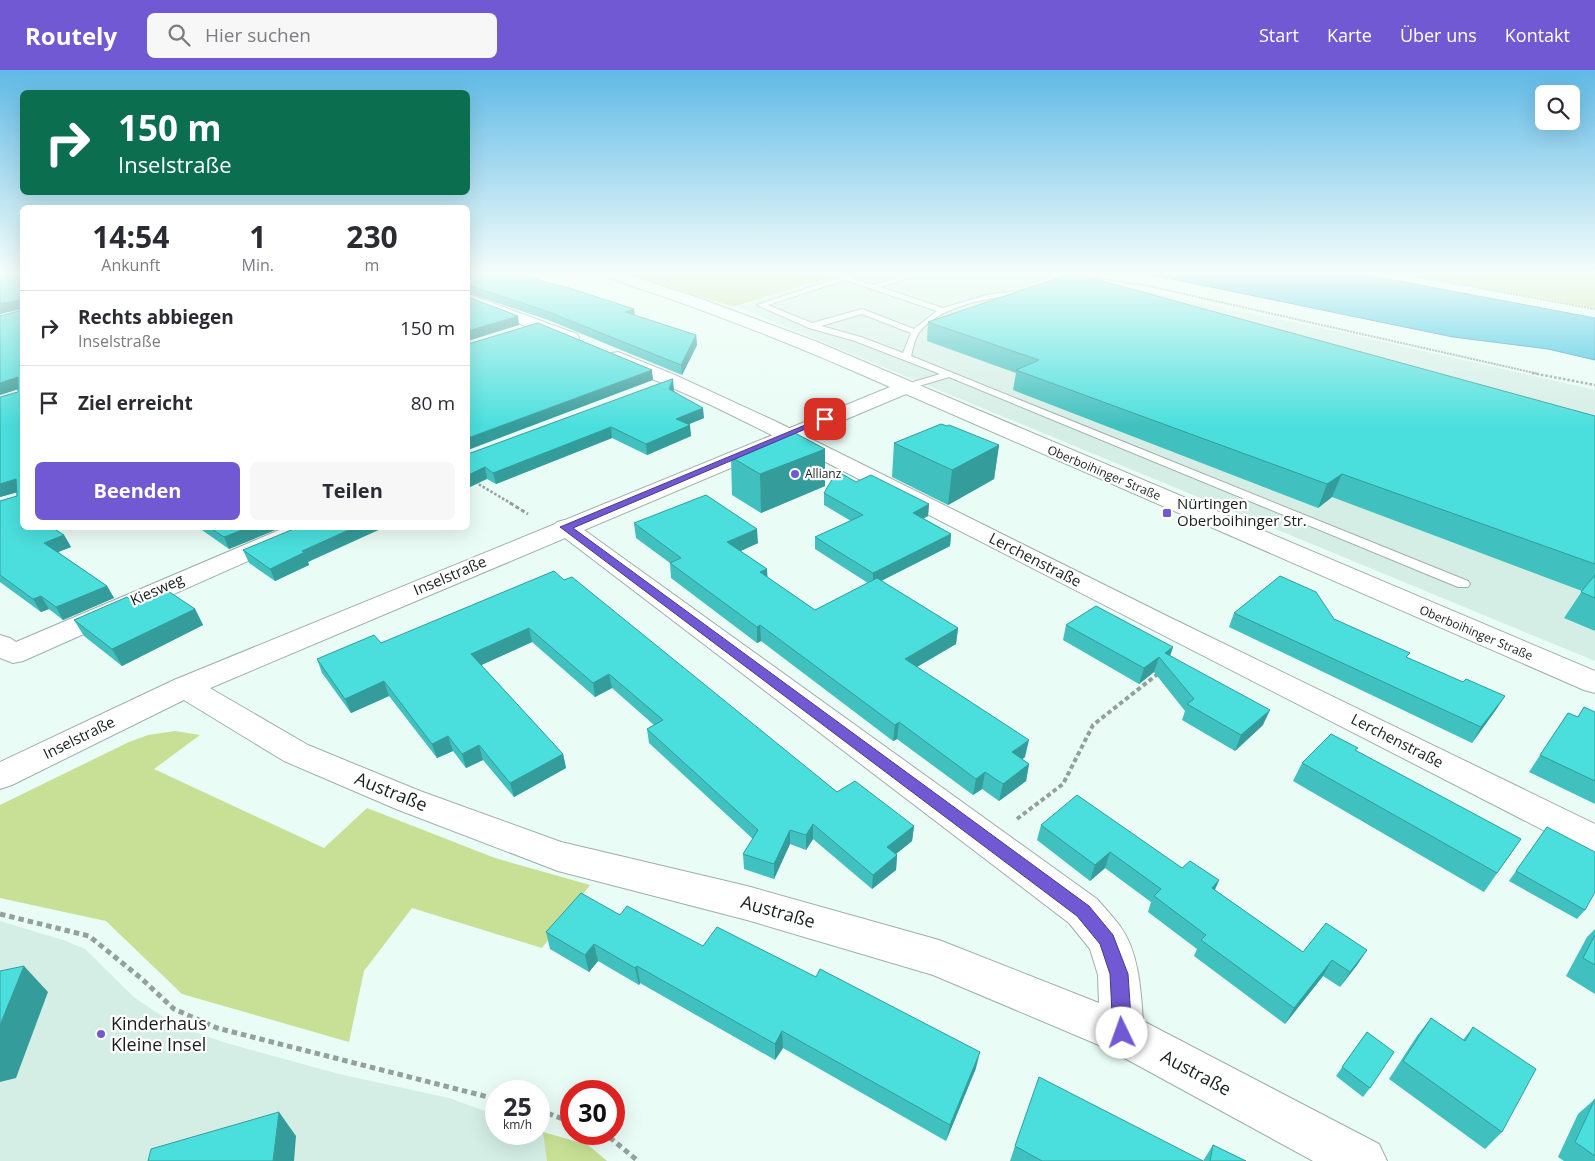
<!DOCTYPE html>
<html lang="de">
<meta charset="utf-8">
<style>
:root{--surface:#fff;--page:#f7f7f7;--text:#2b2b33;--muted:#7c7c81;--line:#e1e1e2;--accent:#7159d3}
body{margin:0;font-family:"Open Sans",sans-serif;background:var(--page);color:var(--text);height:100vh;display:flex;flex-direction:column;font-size:19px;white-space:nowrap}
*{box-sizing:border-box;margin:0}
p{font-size:16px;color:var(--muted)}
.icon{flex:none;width:28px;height:28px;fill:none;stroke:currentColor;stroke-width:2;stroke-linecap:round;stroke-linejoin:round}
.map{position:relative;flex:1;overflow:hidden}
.details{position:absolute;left:20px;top:135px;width:450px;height:325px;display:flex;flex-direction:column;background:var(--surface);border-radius:8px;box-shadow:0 5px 20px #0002}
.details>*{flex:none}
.top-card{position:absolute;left:20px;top:20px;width:450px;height:105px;border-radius:8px;box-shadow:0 5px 20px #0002;background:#0b6e4f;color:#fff;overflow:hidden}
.fabs{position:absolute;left:1535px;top:15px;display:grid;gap:10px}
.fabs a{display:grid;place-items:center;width:45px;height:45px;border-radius:8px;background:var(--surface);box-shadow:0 5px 20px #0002;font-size:25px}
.speed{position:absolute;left:485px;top:1010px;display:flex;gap:10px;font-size:25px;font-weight:700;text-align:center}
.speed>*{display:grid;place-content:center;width:65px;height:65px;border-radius:50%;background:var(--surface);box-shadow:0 5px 20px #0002;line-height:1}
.speed small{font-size:12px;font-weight:400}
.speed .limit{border:8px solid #d22;background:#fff;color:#111}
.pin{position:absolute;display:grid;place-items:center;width:42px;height:42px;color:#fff;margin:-21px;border-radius:10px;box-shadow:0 2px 8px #0006}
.me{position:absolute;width:55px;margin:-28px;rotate:357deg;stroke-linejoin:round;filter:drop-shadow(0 0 4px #0008)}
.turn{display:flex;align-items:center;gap:18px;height:105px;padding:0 15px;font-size:22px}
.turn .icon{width:65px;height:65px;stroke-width:2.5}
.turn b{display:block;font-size:35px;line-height:42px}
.eta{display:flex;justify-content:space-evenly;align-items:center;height:85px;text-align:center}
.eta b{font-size:30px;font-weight:700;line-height:35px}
.primary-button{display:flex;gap:10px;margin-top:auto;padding:10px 15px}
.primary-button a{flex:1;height:58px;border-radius:8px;background:var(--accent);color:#fff;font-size:20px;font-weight:700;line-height:58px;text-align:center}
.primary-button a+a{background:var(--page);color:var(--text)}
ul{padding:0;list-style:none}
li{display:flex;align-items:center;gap:15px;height:75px;padding:0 15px;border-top:1px solid var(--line)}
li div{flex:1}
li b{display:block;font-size:19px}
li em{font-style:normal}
header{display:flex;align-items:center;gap:30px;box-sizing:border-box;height:70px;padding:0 25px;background:var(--accent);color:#fff}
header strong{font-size:24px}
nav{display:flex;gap:28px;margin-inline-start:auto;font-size:18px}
.search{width:350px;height:45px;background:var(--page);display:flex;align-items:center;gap:12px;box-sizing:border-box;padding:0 18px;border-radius:8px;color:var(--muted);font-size:19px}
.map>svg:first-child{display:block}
.built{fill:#d4eee5}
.green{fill:#c8e095}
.water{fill:#33c1e2;stroke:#2b90a7}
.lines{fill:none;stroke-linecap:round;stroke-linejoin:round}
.lane-casing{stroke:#9eafa8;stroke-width:2}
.street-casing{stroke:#9eafa8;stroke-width:2}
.secondary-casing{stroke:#9eafa8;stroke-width:2}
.path-far4{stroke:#93a09b;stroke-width:2;stroke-dasharray:2 1;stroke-linecap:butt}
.path-far3{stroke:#93a09b;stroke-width:2.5;stroke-dasharray:2.5 2;stroke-linecap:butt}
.path-far2{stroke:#93a09b;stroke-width:3;stroke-dasharray:4 2.5;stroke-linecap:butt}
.path-far1{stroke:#93a09b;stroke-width:4;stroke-dasharray:4.5 3;stroke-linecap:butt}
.path{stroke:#93a09b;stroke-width:5;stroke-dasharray:5.5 4;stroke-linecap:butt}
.lane{fill:#fff;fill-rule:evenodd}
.street{fill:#fff;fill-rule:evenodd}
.secondary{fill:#fff;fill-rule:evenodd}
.wall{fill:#40c0be}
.shaded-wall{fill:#349c9b}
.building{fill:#4adfdd;stroke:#349c9b}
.route{fill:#7159d3;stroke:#493a89}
.poi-dot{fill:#7159d3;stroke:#fff;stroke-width:2}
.labels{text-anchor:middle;stroke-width:4.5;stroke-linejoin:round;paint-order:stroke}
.far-street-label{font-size:12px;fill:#191f1d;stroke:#fff}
.far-poi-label{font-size:12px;fill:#191f1d;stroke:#fff;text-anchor:start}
.poi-label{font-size:15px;fill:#191f1d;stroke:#fff;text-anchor:start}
.street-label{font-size:15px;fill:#191f1d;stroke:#fff}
.near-street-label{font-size:18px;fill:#191f1d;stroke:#fff}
.near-poi-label{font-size:18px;fill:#191f1d;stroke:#fff;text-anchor:start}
</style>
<header>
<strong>Routely</strong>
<div class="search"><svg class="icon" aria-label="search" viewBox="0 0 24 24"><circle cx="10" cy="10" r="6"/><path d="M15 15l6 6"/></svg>Hier suchen</div>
<nav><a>Start</a><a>Karte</a><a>Über uns</a><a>Kontakt</a></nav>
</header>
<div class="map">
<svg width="1595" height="1091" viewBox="0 0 1595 1091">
<rect width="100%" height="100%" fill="#e9fcf5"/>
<g class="built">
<polygon points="844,203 1042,203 1105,213 1336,261 1595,320 1595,591 738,237"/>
<polygon points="0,851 66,871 85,879 135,928 177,956 226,973 339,1004 449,1028 496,1045 496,1064 539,1064 539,1061 588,1075 607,1091 0,1091"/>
</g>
<g class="green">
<polygon points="625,203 843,203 733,237"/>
<polygon points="1406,203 1595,203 1595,238"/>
<polygon points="175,661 200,665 154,699 324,778 367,738 495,788 590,815 542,878 412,838 364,901 349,972 182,924 106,851 0,828 0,735 129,672 148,665"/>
<polygon points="543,1062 588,1075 607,1091 547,1091"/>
</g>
<polygon class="water" points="1143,203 1356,203 1595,248 1595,290 1548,279 1453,267"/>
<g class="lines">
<g class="lane-casing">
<path id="lane" d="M853,203H863L852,208L873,215L914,203H924L880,217L943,238L987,225L1038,218L1039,220L1035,222C999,227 941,232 918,264C914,271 913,279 911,286L1468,511L1470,514L1468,517H1458L949,307L909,319H903V315L940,304L855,271L809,258L757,235ZM845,210L937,241L914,259L862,239L812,253L768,235ZM862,244L911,263L903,283L861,267L821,256Z"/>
</g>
<g class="street-casing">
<g id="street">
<polygon points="468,224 577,264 579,268 577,272 565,272 468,233"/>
<polygon points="618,282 675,305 777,352 1171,548 1595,754 1595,784 1582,780 812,385 713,336 612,291 609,287 612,283"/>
<path d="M565,450L573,452L1097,829C1105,838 1113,847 1120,856C1139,882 1141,921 1143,951L1379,1074L1387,1091H1313L1106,978L933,905L747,850L558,801L396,739L284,691L174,624L170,617L174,610L185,607L196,610L308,675L420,721L561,772L747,816L939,870L1099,933L1098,905L1090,879L1069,853L557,462L553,457L557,452Z"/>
<polygon points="284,458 315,458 311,463 23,591 13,593 0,588 0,565 10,568 16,572"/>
</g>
</g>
<g class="secondary-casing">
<path id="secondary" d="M601,203H622L696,227L815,271L1595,601V623L1584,620L906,324L196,624L12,715L0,719V692L174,610L890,317C796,275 701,238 603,206Z"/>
</g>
<g class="path-far4">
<polyline points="1065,203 1076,205"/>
<polyline points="1398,203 1595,239"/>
<polyline points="1083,206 1149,216 1539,304"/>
</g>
<g class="path-far3">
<polyline points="1532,303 1595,315"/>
<polyline points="475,412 512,434"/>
</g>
<polyline class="path-far2" points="510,433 528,444"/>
<polyline class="path-far1" points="1017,749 1063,714 1093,655 1159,603"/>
<g class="path">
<polyline points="0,844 89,866 142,909 174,939 217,958 496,1029"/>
<polyline points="539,1040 571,1052"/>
<polyline points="601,1064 608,1066 638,1091"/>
</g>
<use href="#lane" class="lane"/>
<use href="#street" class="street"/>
<use href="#secondary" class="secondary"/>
</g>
<g class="wall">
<polygon points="22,203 22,458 64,465 71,477 58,482 107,516 114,528 63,550 49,539 41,542 0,512 0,431 17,426 17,422 0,427 0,327 18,322 18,319 0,325 0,246 19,241"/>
<polygon points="468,203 634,245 696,265 697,275 682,305 548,250 468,223"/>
<polygon points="928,252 1595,346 1595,561 1564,548 1582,521 1332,427 1318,438 1013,320 1016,303 927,271"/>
<polygon points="674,320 674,321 704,348 689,354 691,366 647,385 612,368 496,414 487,409 468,384"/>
<polygon points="894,373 999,375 994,409 948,435 892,407"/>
<polygon points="825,379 825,416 761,443 732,425 731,387"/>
<polygon points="856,412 929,434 928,446 923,448 951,464 950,476 881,511 958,558 956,574 917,597 1025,687 1022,689 1029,694 1026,711 999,731 982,719 973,725 897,669 893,671 761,571 757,573 671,508 670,493 636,468 634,453 758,473 740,481 767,499 767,507 815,540 868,513 815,479 815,467 851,451 824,435 824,423"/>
<polygon points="199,458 280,458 229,479"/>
<polygon points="243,480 308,492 309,495 275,511 249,493"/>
<polygon points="564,510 837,722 914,756 912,771 896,784 897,785 896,800 872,819 813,769 806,780 790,774 774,809 744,799 743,784 753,769 649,673 647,659 654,655 612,618 595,627 532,572 481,595 563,684 566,698 514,727 483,690 466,698 453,681 437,688 389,626 351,643 322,603 317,589 381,573"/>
<polygon points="135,533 195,539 203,555 122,596 84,566 74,550"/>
<polygon points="1234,543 1334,549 1408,588 1463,612 1505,626 1495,641 1472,673 1229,557"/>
<polygon points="1066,555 1173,577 1170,585 1263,655 1235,681 1182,650 1185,641 1154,602 1139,614 1063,570"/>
<polygon points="1584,637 1595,642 1595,734 1529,702 1568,643 1578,647"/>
<polygon points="1356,681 1521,769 1484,822 1293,711 1302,693"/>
<polygon points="1041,755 1182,798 1219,810 1215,820 1303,882 1367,880 1357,895 1340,917 1323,906 1285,954 1194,886 1197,879 1148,842 1151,832 1105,798 1090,811 1037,770"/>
<polygon points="1547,757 1585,840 1577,849 1509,811"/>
<polygon points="620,845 703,876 976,998 946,1071 783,978 775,990 640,913 639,915 598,891 589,902 550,879 546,862"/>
<polygon points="1595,859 1595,924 1566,906 1587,867"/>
<polygon points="1431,948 1463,970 1473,957 1502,1062 1485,1079 1389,1009 1417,966"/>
<polygon points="1367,962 1370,1018 1363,1027 1336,1006"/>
<polygon points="1595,1029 1595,1091 1564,1091 1558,1087 1578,1044"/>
<polygon points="1213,1075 1246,1091 1203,1091"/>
<polygon points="1015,1076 1203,1091 1010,1091"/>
</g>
<g class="shaded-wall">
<polygon points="19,230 22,239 0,244 0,234"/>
<polygon points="634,239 635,249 625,242"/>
<polygon points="518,246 519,255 468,271 468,261"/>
<polygon points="696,265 697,275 682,305 681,295"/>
<polygon points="652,300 653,310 468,380 468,368"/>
<polygon points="18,307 22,318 0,325 0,313"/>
<polygon points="673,309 674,320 670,329 669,319"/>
<polygon points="703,338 704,348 677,359 676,349"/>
<polygon points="690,355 691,366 647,385 646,374"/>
<polygon points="611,357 612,368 496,414 493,403"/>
<polygon points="999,375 994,409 948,435 952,400"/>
<polygon points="825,379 825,416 761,443 760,404"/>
<polygon points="485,397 487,409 468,418 468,405"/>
<polygon points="1342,404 1332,427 1318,438 1327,414"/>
<polygon points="16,409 22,421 0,427 0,414"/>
<polygon points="929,434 928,446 912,455 913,443"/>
<polygon points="247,458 280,458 229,479 224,467"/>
<polygon points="353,458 383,458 308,492 309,495 275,511 270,499 302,481"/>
<polygon points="757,459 758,473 728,487 727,472"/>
<polygon points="951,464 950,476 873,515 873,503"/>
<polygon points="64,465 71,477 51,485 44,473"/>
<polygon points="767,499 768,514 760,502"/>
<polygon points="107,516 114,528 63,550 56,537"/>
<polygon points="41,526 49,539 41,542 33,529"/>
<polygon points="195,539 203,555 122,596 112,579"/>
<polygon points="760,555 761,571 757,573 757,557"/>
<polygon points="529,558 532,572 475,598 471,584"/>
<polygon points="958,558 956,574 903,605 905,589"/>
<polygon points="1173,577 1168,592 1165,583"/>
<polygon points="1159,587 1154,602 1139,614 1144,598"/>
<polygon points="609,604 612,618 595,627 593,613"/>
<polygon points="384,611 389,626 351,643 345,629"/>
<polygon points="1505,626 1495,641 1472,673 1481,657"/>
<polygon points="1270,640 1263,655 1235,681 1241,665"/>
<polygon points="899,652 897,669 893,671 895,655"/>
<polygon points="448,666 453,681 437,688 432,674"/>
<polygon points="1029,670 1025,687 1009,699 1012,682"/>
<polygon points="479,675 483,690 466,698 462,684"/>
<polygon points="563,684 566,698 514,727 510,713"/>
<polygon points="1029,694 1026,711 999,731 1003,714"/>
<polygon points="985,702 982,719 973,725 976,709"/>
<polygon points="813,754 813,769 806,780 806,765"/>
<polygon points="914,756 912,771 886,792 887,777"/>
<polygon points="790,760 790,774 774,809 774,794"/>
<polygon points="1110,782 1105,798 1090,811 1095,795"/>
<polygon points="897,785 896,800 872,819 873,805"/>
<polygon points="1219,810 1212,826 1212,818"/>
<polygon points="594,874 598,891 589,902 585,885"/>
<polygon points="1367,880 1357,895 1340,917 1350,902"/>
<polygon points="1332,890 1323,906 1285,954 1294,938"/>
<polygon points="24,896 48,922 16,1008 0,1012 0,955"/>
<polygon points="637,896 640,913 639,915 635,898"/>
<polygon points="782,961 783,978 775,990 775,974"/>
<polygon points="980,982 976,998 946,1071 950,1055"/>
<polygon points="279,1042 296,1066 294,1091 273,1091"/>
</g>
<g class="building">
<polygon points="0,203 22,203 22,458 53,458 64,465 44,473 107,516 56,537 41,526 33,529 0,505 0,431 17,426 16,409 0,414 0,327 18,322 18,307 0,313 0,246 19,241 19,230 0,234"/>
<polygon points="468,203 512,203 569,218 634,239 625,242 696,265 681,295 546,241 468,215"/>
<polygon points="1070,204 1080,205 1595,346 1595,494 1342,404 1327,414 1016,300 1039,290 928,252"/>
<polygon points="468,227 518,246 468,261"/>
<polygon points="538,253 652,300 468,368 468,274"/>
<polygon points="672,309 673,309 669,319 703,338 676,349 690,355 646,374 611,357 493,403 485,397 468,405 468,384"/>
<polygon points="941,354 947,356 949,355 999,375 952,400 894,373"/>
<polygon points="795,363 825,379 760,404 731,387"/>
<polygon points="837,401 856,412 871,405 929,434 913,443 951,464 873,503 815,467 863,445 824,423"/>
<polygon points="706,425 757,459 727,472 767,499 760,502 815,540 877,508 958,558 905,589 1029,670 1012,682 1029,694 1003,714 985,702 976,709 899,652 895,655 760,555 757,557 670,493 681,488 634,453"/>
<polygon points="210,458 247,458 224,467"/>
<polygon points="296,458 353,458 302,481 305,482 270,499 243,480"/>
<polygon points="554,501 564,510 572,507 837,722 855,711 914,756 887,777 897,785 873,805 813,754 806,765 790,760 774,794 743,784 758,760 647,659 663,650 609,604 593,613 529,558 471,584 563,684 510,713 479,675 462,684 448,666 432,674 384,611 345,629 317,589 374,565 381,573"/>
<polygon points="1595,505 1595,528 1581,522"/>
<polygon points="1280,506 1316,522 1334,549 1410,583 1406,587 1463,612 1466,609 1505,626 1481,657 1234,543"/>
<polygon points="165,519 195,539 112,579 74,550 127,527 135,533"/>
<polygon points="1096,536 1173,577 1165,583 1270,640 1241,665 1187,634 1194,629 1159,587 1144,598 1066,555"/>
<polygon points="1584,637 1595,642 1595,711 1540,685 1568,643 1578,647"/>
<polygon points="1331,664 1358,678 1355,680 1521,769 1497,803 1302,693"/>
<polygon points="1077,725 1182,798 1190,791 1219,810 1212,818 1303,882 1326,853 1367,880 1350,902 1332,890 1294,938 1201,870 1206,865 1154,826 1161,819 1110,782 1095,795 1041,755"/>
<polygon points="1547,757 1595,782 1595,822 1585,840 1516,801"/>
<polygon points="581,823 620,845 627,836 703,876 717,857 816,907 820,899 980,982 950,1055 782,961 775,974 637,896 635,898 594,874 585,885 546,862"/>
<polygon points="1595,865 1595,895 1583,888"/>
<polygon points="24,896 0,955 0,901"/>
<polygon points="1431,948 1465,971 1473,957 1536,999 1502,1062 1403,991"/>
<polygon points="1367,962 1394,982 1370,1018 1342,997"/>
<polygon points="1039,1007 1203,1091 1042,1091 1015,1076"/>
<polygon points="1595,1029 1595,1086 1575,1072"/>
<polygon points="279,1042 273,1091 148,1091 151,1079"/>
<polygon points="1213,1075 1246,1091 1210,1091"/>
</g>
<linearGradient id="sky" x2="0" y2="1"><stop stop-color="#5fb9e6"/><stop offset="0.57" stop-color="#f5fefa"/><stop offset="1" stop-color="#f5fefa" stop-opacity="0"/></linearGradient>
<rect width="1595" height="356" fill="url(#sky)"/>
<polygon class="route" points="822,348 829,349 573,458 1089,836 1113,865 1128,904 1132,963 1129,969 1122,972 1116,969 1113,963 1110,904 1100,874 1077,846 560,457"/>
<g class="poi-dot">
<circle cx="795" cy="404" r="5"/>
<rect x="1162" y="438" width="10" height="10" rx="2.5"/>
<circle cx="101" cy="964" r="5"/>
</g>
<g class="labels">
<g class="far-street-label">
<text transform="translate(1104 403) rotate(23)" y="4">Oberboihinger Straße</text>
<text transform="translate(1476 563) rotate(23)" y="4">Oberboihinger Straße</text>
</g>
<g class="far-poi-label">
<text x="805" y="408">Allianz</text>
</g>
<g class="poi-label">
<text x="1177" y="439">Nürtingen<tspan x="1177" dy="17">Oberboihinger Str.</tspan></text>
</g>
<g class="street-label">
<text transform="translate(1035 490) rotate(27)" y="5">Lerchenstraße</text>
<text transform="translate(450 506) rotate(-23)" y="5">Inselstraße</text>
<text transform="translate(157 520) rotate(-24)" y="5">Kiesweg</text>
<text transform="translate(79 668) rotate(-26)" y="5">Inselstraße</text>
<text transform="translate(1397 671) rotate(27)" y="5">Lerchenstraße</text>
</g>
<g class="near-street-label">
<text transform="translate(391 722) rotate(22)" y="6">Austraße</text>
<text transform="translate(778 842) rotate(16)" y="6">Austraße</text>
<text transform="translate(1196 1003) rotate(28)" y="6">Austraße</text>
</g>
<g class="near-poi-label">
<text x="111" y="960">Kinderhaus<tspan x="111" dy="21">Kleine Insel</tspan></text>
</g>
</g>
</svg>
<div class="fabs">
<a><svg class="icon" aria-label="search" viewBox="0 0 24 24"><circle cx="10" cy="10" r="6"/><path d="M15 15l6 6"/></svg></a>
</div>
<div class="speed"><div>25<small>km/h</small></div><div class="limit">30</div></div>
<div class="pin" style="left:825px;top:349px;background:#d93025"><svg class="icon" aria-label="arrive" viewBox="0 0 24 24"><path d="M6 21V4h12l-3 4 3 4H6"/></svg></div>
<svg class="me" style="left:1122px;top:963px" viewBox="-20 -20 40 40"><circle r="19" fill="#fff"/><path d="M0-13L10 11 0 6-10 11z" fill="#7159d3"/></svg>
<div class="top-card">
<div class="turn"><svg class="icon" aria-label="right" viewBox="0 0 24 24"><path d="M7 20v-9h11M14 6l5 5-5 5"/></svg><div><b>150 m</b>Inselstraße</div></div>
</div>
<section class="details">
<div class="eta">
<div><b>14:54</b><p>Ankunft</p></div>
<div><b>1</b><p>Min.</p></div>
<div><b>230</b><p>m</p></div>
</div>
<ul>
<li><svg class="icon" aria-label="right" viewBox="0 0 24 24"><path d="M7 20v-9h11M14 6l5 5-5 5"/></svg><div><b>Rechts abbiegen</b><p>Inselstraße</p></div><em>150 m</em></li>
<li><svg class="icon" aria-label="arrive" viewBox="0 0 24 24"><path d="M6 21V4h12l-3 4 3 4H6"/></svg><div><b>Ziel erreicht</b></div><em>80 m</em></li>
</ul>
<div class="primary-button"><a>Beenden</a><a>Teilen</a></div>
</section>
</div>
